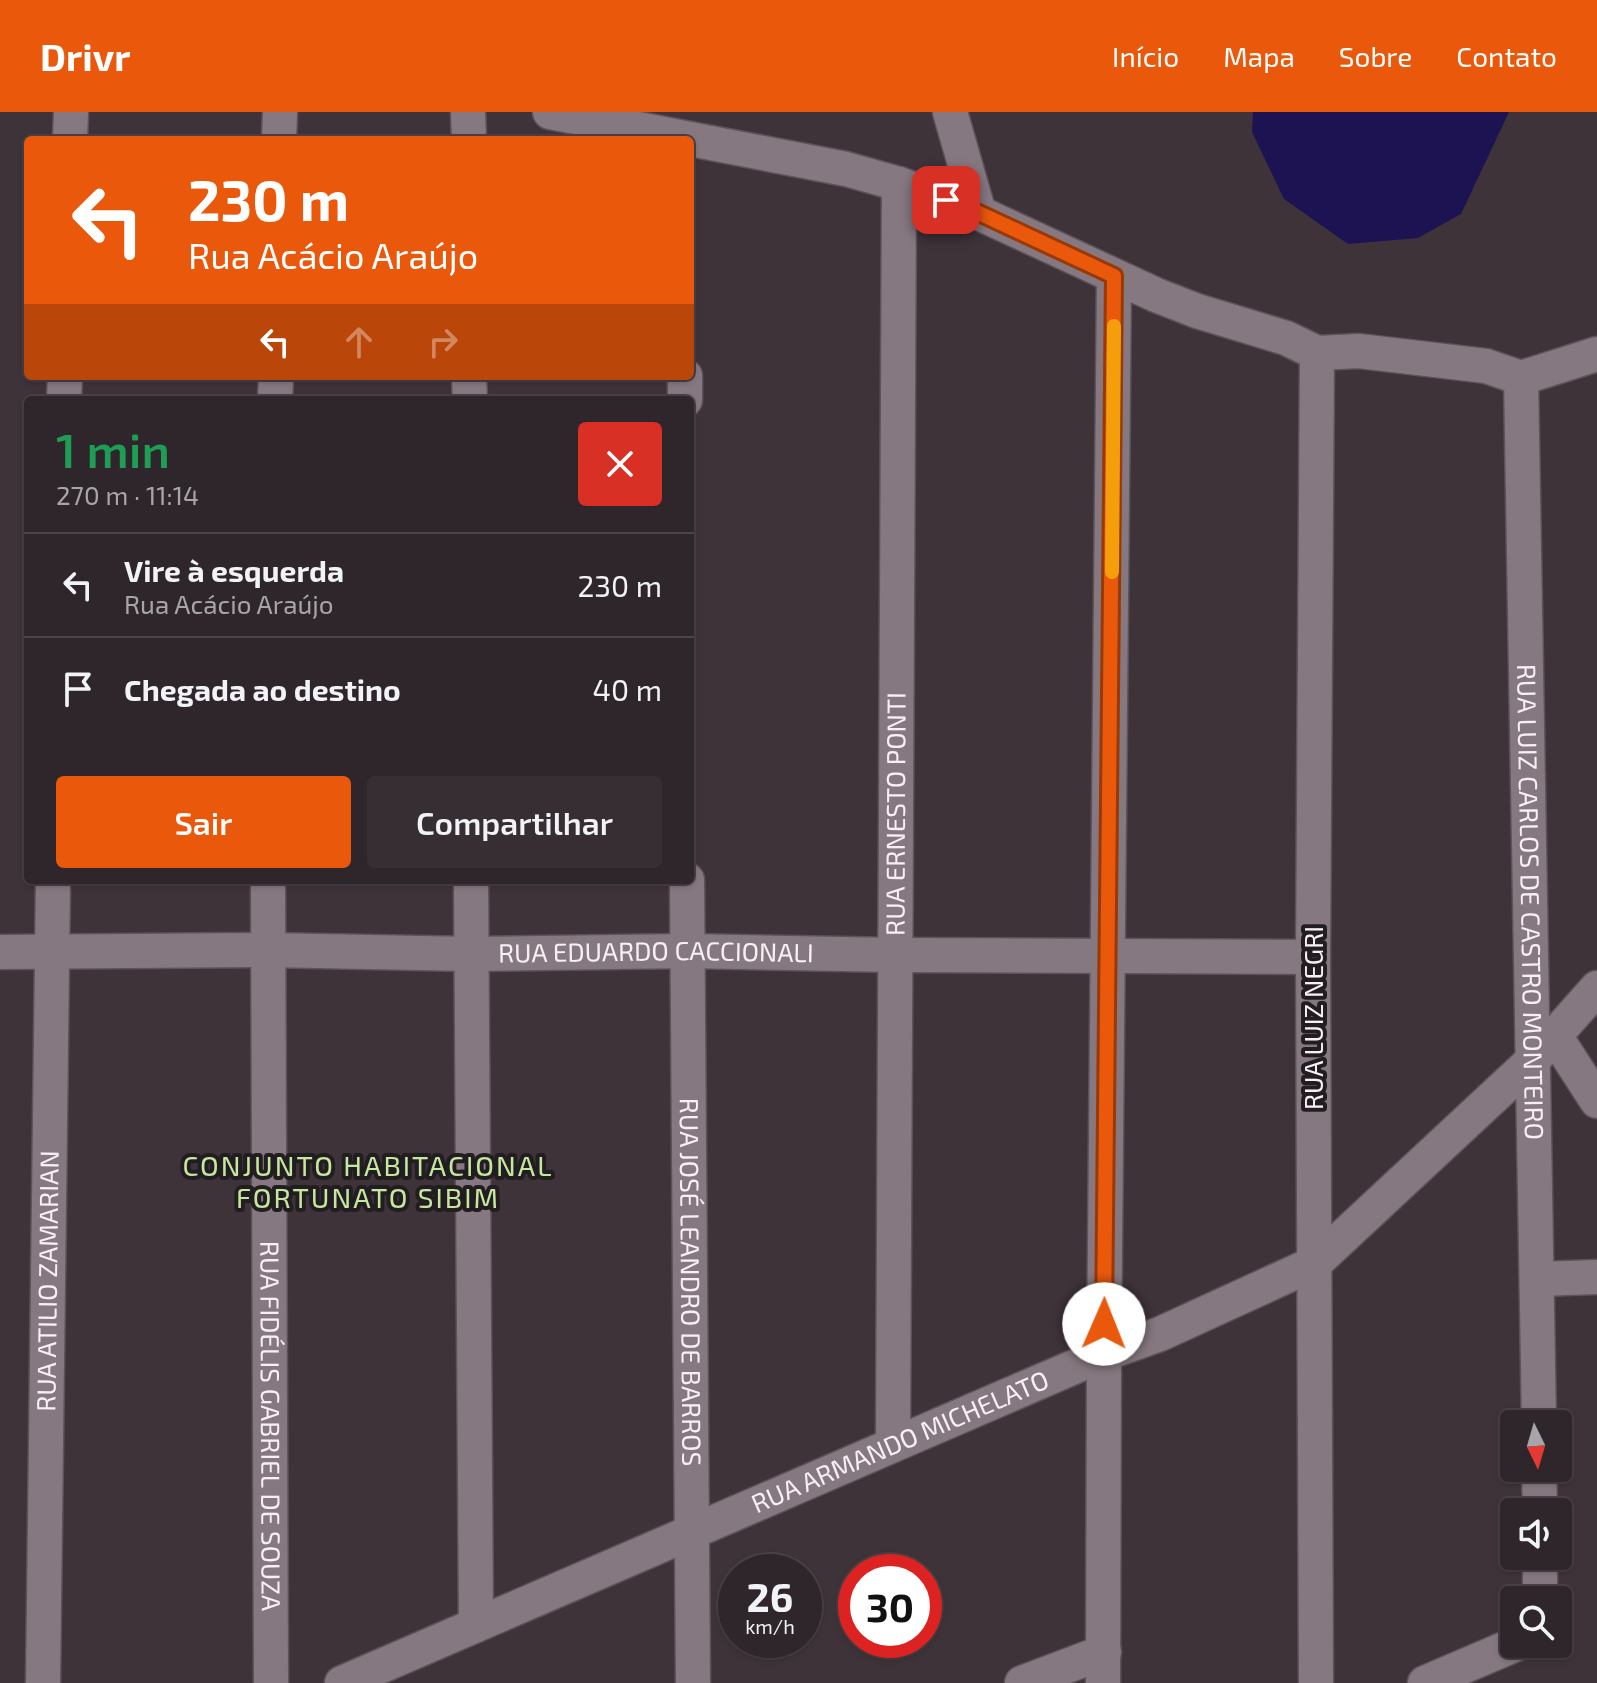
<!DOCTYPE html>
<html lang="pt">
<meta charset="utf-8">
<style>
:root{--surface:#2f262c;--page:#372e34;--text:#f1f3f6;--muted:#a7a5a9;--line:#4a4348;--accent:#ea580c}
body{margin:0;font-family:"Exo 2",sans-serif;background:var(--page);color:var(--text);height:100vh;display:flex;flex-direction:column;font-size:30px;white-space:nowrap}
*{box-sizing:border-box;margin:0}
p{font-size:26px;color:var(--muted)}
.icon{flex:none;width:44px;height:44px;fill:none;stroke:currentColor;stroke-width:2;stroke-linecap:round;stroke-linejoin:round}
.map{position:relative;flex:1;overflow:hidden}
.panel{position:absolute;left:24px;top:284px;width:670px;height:488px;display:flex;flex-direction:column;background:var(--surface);border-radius:8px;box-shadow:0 2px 6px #0004,0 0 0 2px var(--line)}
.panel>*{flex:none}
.banner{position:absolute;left:24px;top:24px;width:670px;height:244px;border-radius:8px;box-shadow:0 2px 6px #0004,0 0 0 2px var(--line);background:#ea580c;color:#fff;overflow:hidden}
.needle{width:52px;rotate:175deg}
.tools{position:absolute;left:1500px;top:1298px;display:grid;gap:16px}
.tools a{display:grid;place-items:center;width:72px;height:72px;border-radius:8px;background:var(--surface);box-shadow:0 2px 6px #0004,0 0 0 2px var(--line);font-size:40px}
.speed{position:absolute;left:718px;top:1442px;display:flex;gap:16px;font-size:40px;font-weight:700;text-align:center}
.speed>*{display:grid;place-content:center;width:104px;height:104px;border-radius:50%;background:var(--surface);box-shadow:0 2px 6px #0004,0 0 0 2px var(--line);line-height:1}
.speed small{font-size:20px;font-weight:400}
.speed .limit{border:12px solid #d22;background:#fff;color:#111}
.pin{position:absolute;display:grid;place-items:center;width:68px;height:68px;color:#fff;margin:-34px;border-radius:16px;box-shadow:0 4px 12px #0006}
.me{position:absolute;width:88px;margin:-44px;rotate:1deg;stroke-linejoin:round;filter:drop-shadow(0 0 6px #0008)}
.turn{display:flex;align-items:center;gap:28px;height:168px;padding:0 32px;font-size:36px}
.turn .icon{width:104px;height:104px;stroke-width:2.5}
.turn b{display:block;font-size:56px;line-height:68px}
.lanes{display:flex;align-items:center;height:76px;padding:0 32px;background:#0003;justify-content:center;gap:40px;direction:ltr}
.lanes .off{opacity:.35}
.round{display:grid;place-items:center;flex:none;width:84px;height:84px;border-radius:8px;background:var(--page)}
.overview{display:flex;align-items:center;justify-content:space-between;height:136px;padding:0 32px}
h1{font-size:48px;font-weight:600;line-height:60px;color:#1e9e55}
.button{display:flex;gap:16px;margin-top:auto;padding:16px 32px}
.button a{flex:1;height:92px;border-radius:8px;background:var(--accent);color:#fff;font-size:32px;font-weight:600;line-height:92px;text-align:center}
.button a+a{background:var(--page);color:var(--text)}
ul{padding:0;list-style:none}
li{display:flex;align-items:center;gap:24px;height:104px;padding:0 32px;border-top:2px solid var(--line)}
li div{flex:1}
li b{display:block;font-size:30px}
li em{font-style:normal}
header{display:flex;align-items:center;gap:48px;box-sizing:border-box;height:112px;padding:0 40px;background:var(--accent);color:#fff}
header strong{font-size:38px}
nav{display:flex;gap:44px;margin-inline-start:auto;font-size:28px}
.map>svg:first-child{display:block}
.water{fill:#1e1352}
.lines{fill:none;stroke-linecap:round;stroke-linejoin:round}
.minor-casing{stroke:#5c5258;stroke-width:37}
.minor{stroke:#867880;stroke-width:34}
.route-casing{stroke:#983908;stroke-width:20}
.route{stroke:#ea580c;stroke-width:14}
.slow{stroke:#f59e0b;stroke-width:14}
.labels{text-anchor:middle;stroke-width:8;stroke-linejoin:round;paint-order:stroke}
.street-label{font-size:26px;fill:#f7eff3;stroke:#221d20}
.neighbourhood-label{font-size:28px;letter-spacing:2px;fill:#c6e7a0;stroke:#221d20}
</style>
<header>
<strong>Drivr</strong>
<nav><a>Início</a><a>Mapa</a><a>Sobre</a><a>Contato</a></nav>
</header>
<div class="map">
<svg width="1597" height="1571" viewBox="0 0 1597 1571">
<rect width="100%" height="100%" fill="#3f333a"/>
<polygon class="water" points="1253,0 1509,0 1461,102 1418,126 1348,132 1284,87 1252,20"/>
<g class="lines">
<g class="minor-casing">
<g id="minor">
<polyline points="468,0 469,28"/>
<polyline points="550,0 846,57 899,72 979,101 1156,183 1197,199 1286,226 1317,241 1359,239 1486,254 1521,266 1597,242"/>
<polyline points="950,0 979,101"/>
<polyline points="70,28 71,0"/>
<polyline points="279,28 280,0"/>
<polyline points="469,264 470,288"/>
<polyline points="685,264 685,288"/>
<path id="s1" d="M1521,266L1539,1312"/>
<polyline points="64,288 65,264"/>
<polyline points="275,288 276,264"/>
<path id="s2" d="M268,768L271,1571"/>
<polyline points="471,768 476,1513"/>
<path id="s3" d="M687,768L693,1571"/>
<path id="s4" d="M0,840L267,838L471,842L687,839L895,843L1313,845"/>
<polyline points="1555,924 1597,989"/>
<polyline points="1538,1167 1597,1165"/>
<path id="s5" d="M893,1332L899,72"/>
<polyline points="1539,1356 1540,1400"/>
<polyline points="1540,1444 1540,1488"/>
<path id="s6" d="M43,1571L53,768"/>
<path id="s7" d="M342,1571L1104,1242L1160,1222L1315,1151L1533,948L1597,876"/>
<polyline points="1022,1571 1104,1540"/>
<polyline points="1103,1571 1104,1242 1114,164"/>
<polyline points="1316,1571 1313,845 1317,241"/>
<polyline points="1425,1571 1516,1532"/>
</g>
</g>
<use href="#minor" class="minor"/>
</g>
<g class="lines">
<g class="route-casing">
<polyline id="route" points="946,88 979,101 1114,164 1104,1212"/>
</g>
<use href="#route" class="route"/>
<polyline class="slow" points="1112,460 1114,214"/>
</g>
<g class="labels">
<g class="street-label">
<text dy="9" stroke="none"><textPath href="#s5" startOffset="630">RUA ERNESTO PONTI</textPath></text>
<text dy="9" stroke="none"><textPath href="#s1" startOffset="524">RUA LUIZ CARLOS DE CASTRO MONTEIRO</textPath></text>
<text dy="9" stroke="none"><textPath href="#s4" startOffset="656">RUA EDUARDO CACCIONALI</textPath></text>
<text transform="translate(1314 906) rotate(-90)" y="9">RUA LUIZ NEGRI</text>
<text dy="9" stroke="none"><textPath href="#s6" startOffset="402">RUA ATILIO ZAMARIAN</textPath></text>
<text dy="9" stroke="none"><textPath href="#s3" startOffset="402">RUA JOSÉ LEANDRO DE BARROS</textPath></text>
<text dy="9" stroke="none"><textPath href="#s2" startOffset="546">RUA FIDÉLIS GABRIEL DE SOUZA</textPath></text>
<text dy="9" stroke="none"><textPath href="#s7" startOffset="608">RUA ARMANDO MICHELATO</textPath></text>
</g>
<g class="neighbourhood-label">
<text x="368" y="1064">CONJUNTO HABITACIONAL<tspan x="368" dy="32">FORTUNATO SIBIM</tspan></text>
</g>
</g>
</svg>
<div class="tools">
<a><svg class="needle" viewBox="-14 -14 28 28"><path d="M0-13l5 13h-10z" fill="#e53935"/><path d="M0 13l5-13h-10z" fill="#a7a5a9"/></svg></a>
<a><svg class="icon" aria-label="sound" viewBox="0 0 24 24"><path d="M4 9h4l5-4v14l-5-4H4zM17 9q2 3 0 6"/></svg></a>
<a><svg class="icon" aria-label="search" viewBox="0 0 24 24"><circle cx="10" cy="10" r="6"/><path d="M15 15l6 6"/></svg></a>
</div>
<div class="speed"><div>26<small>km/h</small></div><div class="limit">30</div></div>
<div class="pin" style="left:946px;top:88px;background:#d93025"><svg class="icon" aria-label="arrive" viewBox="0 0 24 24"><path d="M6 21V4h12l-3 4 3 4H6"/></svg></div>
<svg class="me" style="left:1104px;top:1212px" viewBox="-20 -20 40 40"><circle r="19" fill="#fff"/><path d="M0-13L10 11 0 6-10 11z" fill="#ea580c"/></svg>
<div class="banner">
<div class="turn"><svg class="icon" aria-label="left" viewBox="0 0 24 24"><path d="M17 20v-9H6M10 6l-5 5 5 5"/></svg><div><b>230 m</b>Rua Acácio Araújo</div></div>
<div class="lanes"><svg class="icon" aria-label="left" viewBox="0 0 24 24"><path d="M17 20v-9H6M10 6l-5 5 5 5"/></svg><svg class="icon off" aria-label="ahead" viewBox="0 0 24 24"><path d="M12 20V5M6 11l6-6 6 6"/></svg><svg class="icon off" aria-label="right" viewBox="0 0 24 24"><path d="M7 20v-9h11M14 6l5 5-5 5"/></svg></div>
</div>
<section class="panel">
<div class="overview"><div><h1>1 min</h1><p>270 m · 11:14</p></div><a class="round" style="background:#d93025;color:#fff"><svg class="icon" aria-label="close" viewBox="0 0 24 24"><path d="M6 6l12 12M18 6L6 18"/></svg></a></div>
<ul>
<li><svg class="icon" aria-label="left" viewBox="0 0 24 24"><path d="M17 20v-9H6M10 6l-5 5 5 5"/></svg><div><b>Vire à esquerda</b><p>Rua Acácio Araújo</p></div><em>230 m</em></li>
<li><svg class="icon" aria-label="arrive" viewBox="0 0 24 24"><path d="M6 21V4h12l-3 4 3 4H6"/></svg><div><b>Chegada ao destino</b></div><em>40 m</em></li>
</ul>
<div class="button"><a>Sair</a><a>Compartilhar</a></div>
</section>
</div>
